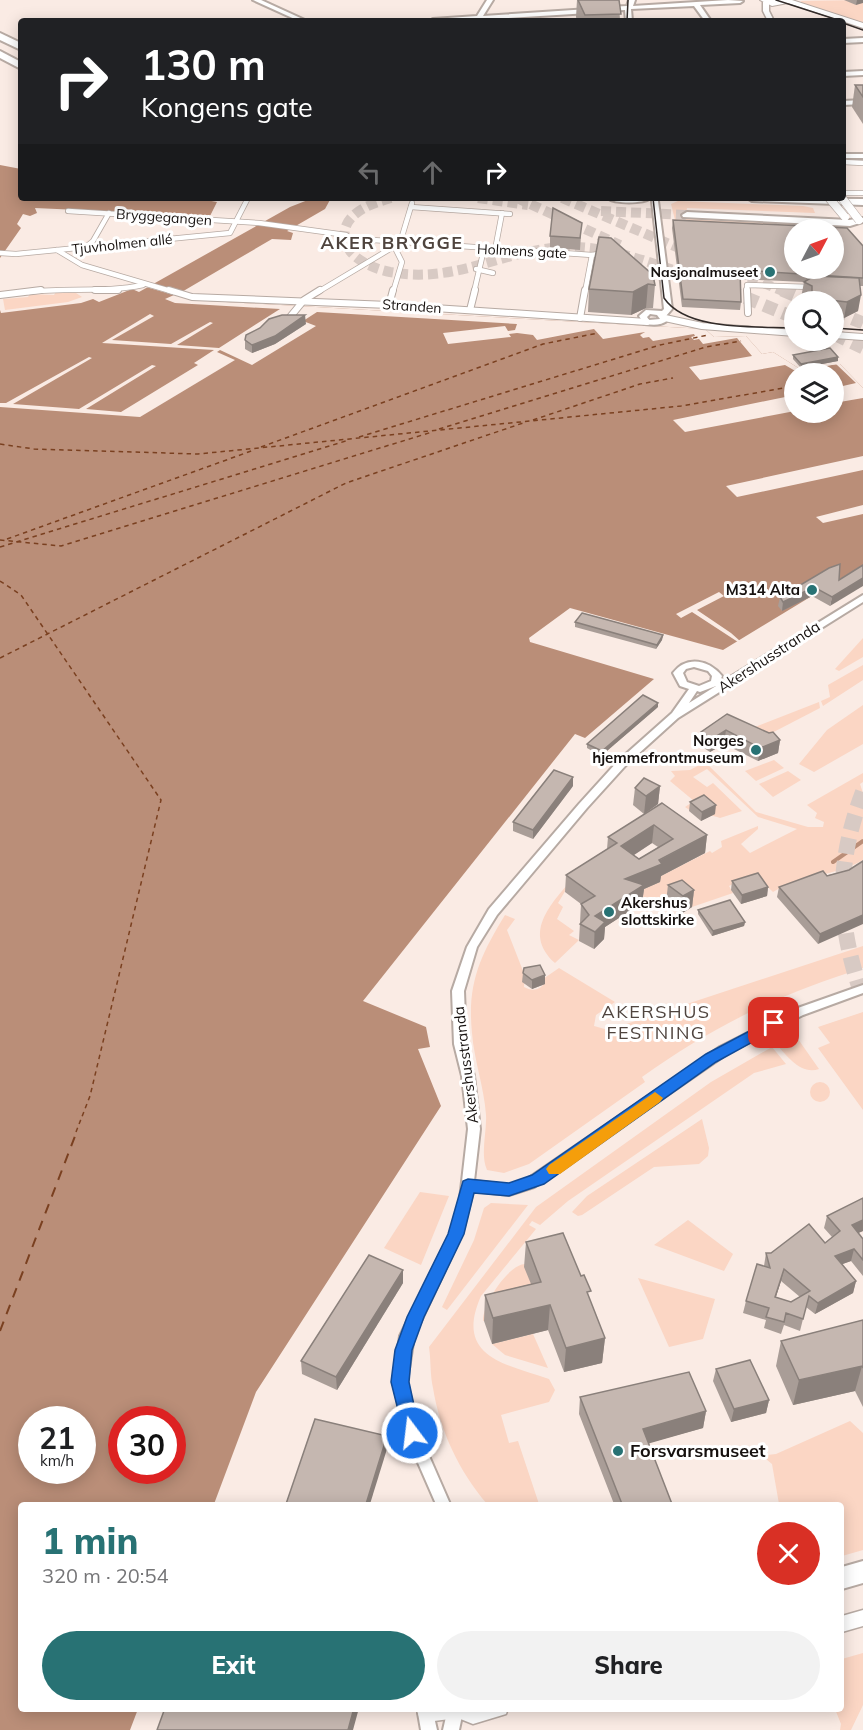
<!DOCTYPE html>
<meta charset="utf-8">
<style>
:root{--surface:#fff;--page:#f2f2f2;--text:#202124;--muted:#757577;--accent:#287274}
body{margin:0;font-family:Mulish,sans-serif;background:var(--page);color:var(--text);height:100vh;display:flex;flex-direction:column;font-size:22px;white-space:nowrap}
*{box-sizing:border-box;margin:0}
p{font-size:20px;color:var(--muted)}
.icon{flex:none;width:33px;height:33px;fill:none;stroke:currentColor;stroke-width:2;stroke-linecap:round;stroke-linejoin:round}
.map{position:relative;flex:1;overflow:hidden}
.side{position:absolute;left:18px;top:1502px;width:826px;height:210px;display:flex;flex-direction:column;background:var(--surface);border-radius:6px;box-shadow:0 3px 15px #0003}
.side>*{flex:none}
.guide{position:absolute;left:18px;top:18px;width:828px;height:183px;border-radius:6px;box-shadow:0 3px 15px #0003;background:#202124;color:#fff;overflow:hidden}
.needle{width:39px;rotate:49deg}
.tools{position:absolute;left:784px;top:219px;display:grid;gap:12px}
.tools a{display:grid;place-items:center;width:60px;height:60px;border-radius:50%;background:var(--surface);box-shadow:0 3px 15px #0003;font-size:30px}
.speed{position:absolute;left:18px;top:1406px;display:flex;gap:12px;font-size:30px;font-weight:700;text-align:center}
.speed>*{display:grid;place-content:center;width:78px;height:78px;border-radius:50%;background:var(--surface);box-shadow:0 3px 15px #0003;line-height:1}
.speed small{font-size:15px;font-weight:400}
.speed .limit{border:9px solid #d22;background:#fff;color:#111}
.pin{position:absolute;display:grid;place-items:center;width:51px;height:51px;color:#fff;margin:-26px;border-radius:12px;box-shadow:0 3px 9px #0006}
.me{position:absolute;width:66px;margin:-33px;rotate:345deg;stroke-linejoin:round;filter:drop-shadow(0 0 4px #0008)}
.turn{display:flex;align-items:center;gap:21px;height:126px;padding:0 24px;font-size:27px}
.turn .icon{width:78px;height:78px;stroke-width:2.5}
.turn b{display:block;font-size:42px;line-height:51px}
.lanes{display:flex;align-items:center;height:57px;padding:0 24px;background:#0003;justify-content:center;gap:30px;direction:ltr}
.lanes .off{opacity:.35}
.round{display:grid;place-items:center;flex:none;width:63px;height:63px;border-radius:32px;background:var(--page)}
.summary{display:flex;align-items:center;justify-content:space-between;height:102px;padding:0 24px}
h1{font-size:36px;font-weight:800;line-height:45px;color:var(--accent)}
.button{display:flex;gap:12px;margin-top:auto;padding:12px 24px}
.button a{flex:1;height:69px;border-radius:36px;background:var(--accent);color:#fff;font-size:24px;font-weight:800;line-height:69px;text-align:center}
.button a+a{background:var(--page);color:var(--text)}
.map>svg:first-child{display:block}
.green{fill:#fbd6c4}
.water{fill:#ba8e78;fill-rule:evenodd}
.pier{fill:#faebe4}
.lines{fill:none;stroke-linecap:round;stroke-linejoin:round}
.stream{stroke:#ba8e78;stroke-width:4}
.ferry-far1{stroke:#7a4020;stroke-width:1.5;stroke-dasharray:4.5 4;stroke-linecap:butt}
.ferry{stroke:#7a4020;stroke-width:2;stroke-dasharray:10 8;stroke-linecap:butt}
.trunk-tunnel-far2{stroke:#d8cac4;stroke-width:10;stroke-dasharray:10 5;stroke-linecap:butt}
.trunk-tunnel-far1{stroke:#d8cac4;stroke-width:13;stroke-dasharray:13 7;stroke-linecap:butt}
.trunk-tunnel{stroke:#d8cac4;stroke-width:16;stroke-dasharray:16 8;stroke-linecap:butt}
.pedestrian-far1-casing{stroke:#b7aaa3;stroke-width:6}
.pedestrian-casing{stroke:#b7aaa3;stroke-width:8}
.minor-casing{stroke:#b7aaa3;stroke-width:4}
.tertiary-casing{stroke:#b7aaa3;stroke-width:3}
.secondary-casing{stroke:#b7aaa3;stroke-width:2}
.trunk-casing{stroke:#b7aaa3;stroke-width:4}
.pedestrian-far1{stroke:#fff;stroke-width:4.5}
.pedestrian{stroke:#fff;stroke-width:6}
.minor{fill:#fff;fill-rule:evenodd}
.tertiary{fill:#fff;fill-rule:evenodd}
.secondary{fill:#fff;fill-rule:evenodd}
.trunk{fill:#fff;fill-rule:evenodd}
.tram{stroke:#322b29;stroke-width:1.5}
.tertiary-bridge-casing{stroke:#b7aaa3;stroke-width:9;stroke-linecap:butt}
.tertiary-bridge{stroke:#fff;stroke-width:8}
.wall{fill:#a99d97;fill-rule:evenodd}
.shaded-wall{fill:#8a807b}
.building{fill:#c5b7b0;stroke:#8a807b;stroke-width:1.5;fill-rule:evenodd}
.route{fill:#1a73e8;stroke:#114b97;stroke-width:1.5}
.slow{fill:#f59e0b}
.poi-dot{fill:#287274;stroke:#fff;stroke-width:2}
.labels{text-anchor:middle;stroke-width:6;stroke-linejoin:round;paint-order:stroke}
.far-street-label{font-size:14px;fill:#16110f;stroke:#fff}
.far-poi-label{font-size:14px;font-weight:bold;fill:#16110f;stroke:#fff;text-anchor:end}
.poi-label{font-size:15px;font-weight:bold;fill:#16110f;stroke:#fff;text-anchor:end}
.street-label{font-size:15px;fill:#16110f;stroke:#fff}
.far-district-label{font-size:18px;font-weight:bold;letter-spacing:1.5px;fill:#4f443e;stroke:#fff}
.quarter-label{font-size:18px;letter-spacing:1.5px;fill:#4f443e;stroke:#fff}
.near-poi-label{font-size:18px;font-weight:bold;fill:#16110f;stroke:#fff;text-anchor:start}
</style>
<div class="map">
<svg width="863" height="1730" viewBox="0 0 863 1730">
<rect width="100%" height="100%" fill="#faebe4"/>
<g class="green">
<polygon points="863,0 863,23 802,4 801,1"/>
<polygon points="678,201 803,206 813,208 815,213 687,208 686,217 834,226 834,229 675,220 671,204"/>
<polygon points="56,292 76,293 82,297 68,302 5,310 3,299 28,297 30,294 54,295"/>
<polygon points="863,638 863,657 839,671 835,669"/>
<polygon points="863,665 863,680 823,706 821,701 830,697 828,685"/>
<polygon points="819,702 820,708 764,737 755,727"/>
<polygon points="863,705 863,744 814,772 799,764 827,730"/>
<polygon points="774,760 784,768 756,781 745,771"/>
<path d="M705,762L756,812L808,827H823L824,822L815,818L817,813L807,805L863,773V782L860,784L863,793V860C836,876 801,875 773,892L754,874L729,886L733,893L692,907L675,897L658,907L642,903L632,894L660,882L657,878L710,851L712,853L722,847L721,841L758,826V829L741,844L750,853L797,829L758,817L707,769L693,777L707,787L713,783L742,811L720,818C711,814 694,815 685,807L694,801L670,781L675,776L671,771L690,770Z"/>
<polygon points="788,771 801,780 773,797 759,784"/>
<path d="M573,878L558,903L563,907L557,919L574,931L569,935L579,940L555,963C522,933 551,904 573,878Z"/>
<path d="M505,915L515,919L507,930L525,976L524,987C531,991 540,991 544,983L543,979L559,968L615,1002L596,1015L594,1026L608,1030L863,946V968C778,995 715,1025 642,1077L645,1082L529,1164L504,1173L487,1170C480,1154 487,1132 486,1115C484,1087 474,1060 472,1033C467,984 480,956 505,915Z"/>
<polygon points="863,1012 863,1110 818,1048 830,1043 818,1027"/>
<path d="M795,1037L798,1039L819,1069C801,1075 788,1057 777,1045Z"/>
<path d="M772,1047L786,1064L754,1073L568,1201L540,1225L532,1221L529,1225L536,1229L481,1296C454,1357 505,1364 549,1379L555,1390L549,1402L501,1415L509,1443L518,1441L539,1504H487C459,1471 440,1431 433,1388C430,1375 431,1360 429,1347L536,1207L711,1082Z"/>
<circle cx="820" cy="1092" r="10"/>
<polygon points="702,1119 709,1148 708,1156 699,1164 654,1167 582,1215 578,1216 572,1212 587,1196"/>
<polygon points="420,1192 449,1196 421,1265 384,1248"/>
<polygon points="491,1203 528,1205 447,1310 442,1307 474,1240 484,1208"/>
<polygon points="688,1220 733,1254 724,1271 654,1245"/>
<path d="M526,1264L525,1267L540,1307L483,1321C482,1305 509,1263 526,1264Z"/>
<polygon points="638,1278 715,1299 703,1339 669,1347"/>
<polygon points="533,1334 548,1368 505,1355 492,1344"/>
<polygon points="850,1421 863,1433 863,1550 842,1556 842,1504 779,1504 772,1464 766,1459 767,1455 776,1454"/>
<polygon points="863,1653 863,1705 851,1730 840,1730 841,1724 835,1709 842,1708 842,1659"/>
</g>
<g class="water">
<polygon points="0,165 21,169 21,198 195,198 217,202 210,216 35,208 37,213 30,216 23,214 17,224 21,228 0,258"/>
<path d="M313,198H331L325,209L287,231L293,233L291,240L272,239L180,293L191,300L705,329L714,337L746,336L762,354L773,352L800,369L840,364L863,388V565L723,650L570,608L529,638L530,642L654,679L585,738L575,734L363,1001L426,1027L430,1047L418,1049L441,1106L256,1392L214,1504H21V1708L138,1709L130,1730H0V310L1,313L81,303L93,299L99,302L132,289L139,292L290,207ZM795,374H834V412H795ZM32,1419H82V1470H32ZM122,1419H172V1470H122Z"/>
</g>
<g class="pier">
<polygon points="150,284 191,300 705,329 714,337 746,336 762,354 773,352 800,369 836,363 840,364 863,388 863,398 834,403 834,388 856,383 836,364 797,372 785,365 700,380 689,367 752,356 737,338 703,344 699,339 694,340 691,337 695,336 694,334 653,341 649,337 643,338 640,335 645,332 603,339 594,329 537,340 533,335 517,333 509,334 511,337 448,344 443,333 505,326 508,331 515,330 517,324 317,312 303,321 316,326 252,365 220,350 217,352 235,360 140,417 0,407 0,403 6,403 89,357 92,358 13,404 79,409 152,365 156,366 86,409 121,412 198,365 194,363 214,350 102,343 150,314 154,316 112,340 171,344 210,322 213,323 177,345 219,348 280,309 175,303 165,299 174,295 146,287"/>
<polygon points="795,395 795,411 685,432 673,420"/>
<polygon points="863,456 863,470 737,497 726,486"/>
<polygon points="863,505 863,514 823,523 816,517"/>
<polygon points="719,592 724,596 697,610 731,633 740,641 738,642 692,612 681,618 676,614"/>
</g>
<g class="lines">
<polyline class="stream" points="833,862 863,841"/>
<g class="ferry-far1">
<polyline points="533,420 640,384 673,378"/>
<polyline points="439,429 706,347 741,341"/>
<polyline points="359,437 660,345 708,335"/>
<polyline points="0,444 34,449 198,454 681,406 795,386"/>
<polyline points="261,447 543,344 598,333"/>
<polyline points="7,539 254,450"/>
<polyline points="0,540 61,546 432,432"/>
<polyline points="0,547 349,440"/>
<polyline points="0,581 21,595 161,800 90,1096 76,1132"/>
<polyline points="0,658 346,483 526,422"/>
</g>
<polyline class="ferry" points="0,1331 77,1131"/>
<g class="trunk-tunnel-far2">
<path d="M391,198C377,202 361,207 351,218C342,228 343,241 350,251C360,263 376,269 390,272C460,285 507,246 573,247C610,247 647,262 683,273"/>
<polyline points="478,198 528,205"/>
<polyline points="517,198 620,245"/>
<polyline points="562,198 695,255"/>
<polyline points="601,211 687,215"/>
<polyline points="735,271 785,292"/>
<polyline points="721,288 730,292"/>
</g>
<g class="trunk-tunnel-far1">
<polyline points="727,290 795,318"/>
<polyline points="782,290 810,302"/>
<polyline points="834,311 863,323"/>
<polyline points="834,334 863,348"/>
</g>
<path class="trunk-tunnel" d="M863,792C835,866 837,924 863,998"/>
<g class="pedestrian-far1-casing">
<g id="pedestrian-far1">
<polyline points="843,162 863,163"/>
<polyline points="844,193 863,193"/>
<polyline points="411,207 510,214"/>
<polyline points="68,211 259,223 346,235 354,242 371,244 373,240 592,255 604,253"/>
<polyline points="87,246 93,241 109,213"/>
<polyline points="57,250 82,265 174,292"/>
<polyline points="495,250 502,213"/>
<polyline points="0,253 16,254 230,233 248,198"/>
<polyline points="476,269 493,273"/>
<path d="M28,292C67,287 105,293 143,285"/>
<polyline points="318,292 400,243"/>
<polyline points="393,292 402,262 395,248 400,243 412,203"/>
<polyline points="474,292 484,249"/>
<polyline points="585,292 592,255"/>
<polyline points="747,292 747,285 811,287"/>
</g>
</g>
<g class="pedestrian-casing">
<g id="pedestrian">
<polyline points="95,290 118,290"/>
<polyline points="169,290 192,297 389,305 647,322"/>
<polyline points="747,290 748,313"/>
<polyline points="0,295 41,290"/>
<polyline points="389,305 393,290"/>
<polyline points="470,310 475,290"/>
<polyline points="290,317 304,300 320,290"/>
<polyline points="580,318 585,290"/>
<polyline points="665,318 702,326 795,333"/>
<polyline points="834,335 863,337"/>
</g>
</g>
<g class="minor-casing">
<g id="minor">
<polygon points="253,0 261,0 307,21 299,21"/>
<polygon points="487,0 493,0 483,16 589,9 592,11 589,13 461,21 430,21 433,19 477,16"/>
<polygon points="629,0 635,0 633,6 728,0 743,1 740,3 700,5 711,21 705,21 694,6 631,9 632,21 626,21 625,10 607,11 604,9 607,7 627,6"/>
<polygon points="863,38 863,42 843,43 843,39"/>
<polygon points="863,71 863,75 843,76 843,72"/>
<polygon points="863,100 863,104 843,105 843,101"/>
<rect x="843" y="154" width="20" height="4"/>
<path d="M655,199L658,201L672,309L666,316L668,320C661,326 653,325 644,324L639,316L646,310L662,311L664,309L652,201ZM650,314L657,315L660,319L649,320L647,317Z"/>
<path d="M863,595V602L678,718L626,765L587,808L497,915L477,947L464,991L466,1044L474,1076L480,1129L474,1181L509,1185L526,1180L720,1047L795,1009L863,985V993L803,1015L728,1053L534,1187L509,1195L473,1191L462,1234L414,1336L407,1382L419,1433L450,1504H436L405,1433L393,1382L400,1336L450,1234L460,1199L468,1129L462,1076L454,1044L452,991L467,947L489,909L579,804L618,761L672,713L689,689L680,686L673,673C687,655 709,660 722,676L719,684ZM694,667L708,671L712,676L711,681L699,686L687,682L683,673L686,669ZM716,686L689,703L697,691L700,692Z"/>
<polygon points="420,1708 432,1708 437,1730 421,1730 418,1713"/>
<polygon points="448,1708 462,1708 463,1711 459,1730 443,1730"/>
</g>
</g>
<g class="tertiary-casing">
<g id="tertiary">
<polygon points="766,0 769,2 769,11 774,21 768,21 763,11 763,2"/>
<polygon points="863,1610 863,1626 842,1632 842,1616"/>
<polygon points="416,1708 508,1708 506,1714 473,1724 458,1718 426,1722 420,1719"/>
</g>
</g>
<g class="secondary-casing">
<polygon id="secondary" points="760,0 792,0 863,23 863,28 788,3 772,6"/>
</g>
<g class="trunk-casing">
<g id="trunk">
<polygon points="0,33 21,43 21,50 0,40"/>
<polygon points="0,51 21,62 21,69 0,58"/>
<path d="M607,198H651C643,204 615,204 607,198Z"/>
<polygon points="747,198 863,199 863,205 752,201"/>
<polygon points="687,212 849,220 863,218 863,222 850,226 683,217 682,215"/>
<polygon points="863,1561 863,1583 842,1589 842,1567"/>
</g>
</g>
<use href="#pedestrian-far1" class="pedestrian-far1"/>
<use href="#pedestrian" class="pedestrian"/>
<use href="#minor" class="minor"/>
<use href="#tertiary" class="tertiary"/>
<use href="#secondary" class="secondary"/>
<use href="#trunk" class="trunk"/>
<g class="tram">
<polyline points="776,0 841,21"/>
<polyline points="627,21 628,0"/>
<polyline points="843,23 863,30"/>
<path d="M653,198L664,298C687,332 758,326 795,328"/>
<polyline points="834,328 863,330"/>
</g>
<g class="tertiary-bridge-casing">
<g id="tertiary-bridge">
<polyline points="829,198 845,217"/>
<polyline points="842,198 859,220"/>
</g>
</g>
<use href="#tertiary-bridge" class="tertiary-bridge"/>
</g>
<g class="wall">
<polygon points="577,0 619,0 620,21 577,21 576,17"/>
<polygon points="844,0 863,0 856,5"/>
<polygon points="855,85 863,85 863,124 852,107"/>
<polygon points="673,220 863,246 863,286 860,286 858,311 844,318 834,317 834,302 808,302 801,298 804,282 740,279 741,302 740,310 682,307 672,228"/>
<polygon points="581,235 580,250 550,248 550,236"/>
<polygon points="599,237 655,285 653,308 646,308 631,315 588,312 589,289"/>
<polygon points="306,324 275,344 252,353 245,349 245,340"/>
<polygon points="793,355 838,361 801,368 793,359"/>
<polygon points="840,564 830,606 812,596 782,611 778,606 780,597"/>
<polygon points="575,622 663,635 662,640 656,649 575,627"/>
<polygon points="658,707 601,756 587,748 587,744"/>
<polygon points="727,714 780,740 778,753 758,761 724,744 710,752 699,745 701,732"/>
<polygon points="573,786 533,839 513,831 513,822"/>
<polygon points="660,786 658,804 644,814 633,805 635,788"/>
<polygon points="690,802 715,814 701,821 689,811"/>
<path d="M662,803L707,835L705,853L661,876L660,882L644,889L642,903L605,927L604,939L594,949L579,941L581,904L565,892L566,875L607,849L608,837ZM652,843L658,847L639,859L634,855Z"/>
<polygon points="849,870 818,944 777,897 779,887"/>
<polygon points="732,881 768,887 767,896 741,904 731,890"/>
<polygon points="668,885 694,890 692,907 681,914 666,902"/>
<polygon points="698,910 745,922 744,926 712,936 698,914"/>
<polygon points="523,973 545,984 532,989 522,982"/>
<path d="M863,1198V1231L858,1233L863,1239V1276L851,1261L842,1264L856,1281L853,1293L815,1314L806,1307L800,1331L784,1325L781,1334L764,1328L766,1320L743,1313L746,1301L764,1266L766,1253H771L825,1243L832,1237L824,1228L827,1216ZM781,1281L800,1297L791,1302L776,1297Z"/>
<polygon points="526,1242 590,1300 605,1338 602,1363 564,1372 548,1330 492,1344 484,1321 485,1295 531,1284 524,1267"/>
<polygon points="403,1270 403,1283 337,1390 302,1374 301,1361"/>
<polygon points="863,1320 863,1407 855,1391 793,1405 776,1366 781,1341"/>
<polygon points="716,1369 769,1400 766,1413 731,1422 713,1381"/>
<polygon points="580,1397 706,1411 703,1428 648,1443 672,1504 614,1504 579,1414"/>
</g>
<g class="shaded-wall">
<polygon points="857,0 863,0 863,3 856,5"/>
<polygon points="648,284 646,308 631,315 633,292"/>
<polygon points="861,295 858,311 844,318 847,302"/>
<polygon points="305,315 306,324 275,344 252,353 252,345"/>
<polygon points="838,357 838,361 801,368 801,364"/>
<polygon points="863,578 863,586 830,606 832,597"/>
<polygon points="814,587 812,596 782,611 783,602"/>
<polygon points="663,635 662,640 656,649 657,645"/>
<polygon points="658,703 658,707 601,756 602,751"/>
<polygon points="726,730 724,744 710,752 712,739"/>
<polygon points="780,740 778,753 758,761 760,748"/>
<polygon points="573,777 573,786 533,839 533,830"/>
<polygon points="660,786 658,804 644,814 646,796"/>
<polygon points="716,805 715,814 701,821 702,812"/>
<polygon points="654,825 652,843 620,864 621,846"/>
<polygon points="707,835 705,853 661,876 660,882 644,889 642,903 605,927 604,939 594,949 595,916 625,879"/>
<polygon points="768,887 767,896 741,904 742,895"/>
<polygon points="694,890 692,907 681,914 683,896"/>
<polygon points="863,915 863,924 818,944 820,934"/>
<polygon points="745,922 744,926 712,936 713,931"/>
<polygon points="545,975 545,984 532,989 532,980"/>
<polygon points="863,1220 863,1231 849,1237 852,1225"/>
<polygon points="854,1249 851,1261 832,1268 835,1256"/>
<polygon points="784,1269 781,1281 772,1308 775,1297"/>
<polygon points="403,1270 403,1283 337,1390 336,1377"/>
<polygon points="856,1281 853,1293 815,1314 818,1303"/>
<polygon points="550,1305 548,1330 492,1344 493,1318"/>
<polygon points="605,1338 602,1363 564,1372 566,1348"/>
<polygon points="862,1366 855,1391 793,1405 799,1380"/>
<polygon points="769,1400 766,1413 731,1422 734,1409"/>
<polygon points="706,1411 703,1428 640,1446 643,1429"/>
<polygon points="387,1436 387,1449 370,1504 366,1504"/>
<polygon points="354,1708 359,1708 353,1730 348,1730"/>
</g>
<g class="building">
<polygon points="578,0 619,0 621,14 585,15"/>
<polygon points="855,85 863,85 863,97"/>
<polygon points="553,208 582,223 580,238 550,236"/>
<path d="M673,220L847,228L863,246V278L740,270L741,302L683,299ZM795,230H834V268H795Z"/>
<polygon points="599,237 611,238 653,275 655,285 648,284 633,292 589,289"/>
<polygon points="814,276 859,278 861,295 847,302 812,298 812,286 804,282"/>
<polygon points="282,315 305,315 275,336 252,345 245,340 246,335 260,328 269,319"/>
<polygon points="830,348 838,357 801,364 793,355"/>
<polygon points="840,564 839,580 863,565 863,578 832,597 814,587 783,602 780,597 829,568"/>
<polygon points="582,613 663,635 657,645 575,622"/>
<polygon points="643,695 658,703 602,751 587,744"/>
<polygon points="727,714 769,733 773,732 780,740 760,748 726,730 712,739 701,732"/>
<polygon points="554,770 573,777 533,830 513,822"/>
<polygon points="644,778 660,786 646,796 635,788"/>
<polygon points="704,795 716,805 702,812 690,802"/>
<path d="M662,803L707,835L659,860L662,864L625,879L644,885L595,916L605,922L595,932L580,924L589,915L581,904L595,896L566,875L617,843L608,837ZM654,825L673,839L639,859L621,846Z"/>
<polygon points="863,861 863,915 820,934 779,887 823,871 827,876 849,870"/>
<polygon points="758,873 768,887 742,895 732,881"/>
<polygon points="682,880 694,890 683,896 668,885"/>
<polygon points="730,900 745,922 713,931 698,910"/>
<polygon points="540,965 545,975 532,980 523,973 524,968"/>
<path d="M863,1198V1220L852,1225L863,1239V1260L854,1249L835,1256L856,1281L818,1303L809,1296L803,1319L786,1313L784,1322L766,1317L769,1308L746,1301L757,1264L770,1268L766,1253H771L809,1224L825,1243L840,1231L827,1216ZM784,1269L810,1291L791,1302L775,1297Z"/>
<polygon points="563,1233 581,1276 584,1275 591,1291 587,1292 605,1338 566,1348 550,1305 493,1318 485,1295 541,1282 526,1242"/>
<polygon points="369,1255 403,1270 336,1377 301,1361"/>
<polygon points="863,1320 863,1368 862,1366 799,1380 781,1341"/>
<polygon points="750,1360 769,1400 734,1409 716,1369"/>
<polygon points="689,1372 706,1411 643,1429 672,1504 622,1504 580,1397"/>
<polygon points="315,1419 387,1436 366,1504 286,1504"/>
<polygon points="165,1708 354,1708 348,1730 157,1730"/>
</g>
<polygon class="route" points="774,1018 782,1023 780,1027 716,1062 544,1184 509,1196 474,1193 464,1234 424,1317 412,1350 409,1382 420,1433 418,1438 412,1441 405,1438 391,1382 395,1350 407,1317 448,1234 463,1181 468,1179 509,1183 532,1175 706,1054"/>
<polygon class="slow" points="655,1092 663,1098 660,1102 560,1174 549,1174 546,1169 549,1165"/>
<g class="poi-dot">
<circle cx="770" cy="272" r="6"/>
<circle cx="812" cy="590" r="6"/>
<circle cx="756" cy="750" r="6"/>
<circle cx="609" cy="912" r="6"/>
<circle cx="618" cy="1451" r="6"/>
</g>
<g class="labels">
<g class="far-street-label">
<text transform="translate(164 217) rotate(4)" y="5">Bryggegangen</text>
<text transform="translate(122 244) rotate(-6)" y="5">Tjuvholmen allé</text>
<text transform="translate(522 251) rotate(3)" y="5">Holmens gate</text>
<text transform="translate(412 306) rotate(4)" y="5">Stranden</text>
</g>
<g class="far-poi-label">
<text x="758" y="277">Nasjonalmuseet</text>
</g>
<g class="poi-label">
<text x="800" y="595">M314 Alta</text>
<text x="744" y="746">Norges<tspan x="744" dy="17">hjemmefrontmuseum</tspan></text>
<text x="621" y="908" text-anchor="start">Akershus<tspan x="621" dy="17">slottskirke</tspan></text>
</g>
<g class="street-label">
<text transform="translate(769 657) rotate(-33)" y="5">Akershusstranda</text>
<text transform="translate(466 1065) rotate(-97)" y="5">Akershusstranda</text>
</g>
<g class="far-district-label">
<text x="392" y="249">AKER BRYGGE</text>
</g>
<g class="quarter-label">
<text x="656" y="1018">AKERSHUS<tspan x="656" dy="21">FESTNING</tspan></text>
</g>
<g class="near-poi-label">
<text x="630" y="1457">Forsvarsmuseet</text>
</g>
</g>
</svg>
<div class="tools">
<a><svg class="needle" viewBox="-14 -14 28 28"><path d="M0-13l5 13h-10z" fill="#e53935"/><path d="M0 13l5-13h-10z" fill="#757577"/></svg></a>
<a><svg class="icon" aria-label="search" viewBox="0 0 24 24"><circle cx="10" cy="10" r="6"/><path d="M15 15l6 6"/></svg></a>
<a><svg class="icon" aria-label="layers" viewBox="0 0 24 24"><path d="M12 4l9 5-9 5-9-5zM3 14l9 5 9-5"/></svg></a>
</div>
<div class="speed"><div>21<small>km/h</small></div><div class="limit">30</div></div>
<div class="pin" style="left:774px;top:1023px;background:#d93025"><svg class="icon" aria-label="arrive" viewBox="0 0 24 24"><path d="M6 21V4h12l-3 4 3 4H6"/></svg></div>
<svg class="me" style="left:412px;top:1433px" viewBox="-20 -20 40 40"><circle r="17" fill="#1a73e8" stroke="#fff" stroke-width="3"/><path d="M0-11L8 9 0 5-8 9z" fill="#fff"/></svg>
<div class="guide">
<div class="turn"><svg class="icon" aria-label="right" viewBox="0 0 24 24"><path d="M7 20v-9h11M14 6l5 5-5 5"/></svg><div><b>130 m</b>Kongens gate</div></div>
<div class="lanes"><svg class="icon off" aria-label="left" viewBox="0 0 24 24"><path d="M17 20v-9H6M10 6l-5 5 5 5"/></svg><svg class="icon off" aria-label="ahead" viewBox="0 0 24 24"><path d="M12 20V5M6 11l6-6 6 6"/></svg><svg class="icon" aria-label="right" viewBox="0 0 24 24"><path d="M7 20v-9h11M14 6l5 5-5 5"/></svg></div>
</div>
<section class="side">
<div class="summary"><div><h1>1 min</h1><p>320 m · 20:54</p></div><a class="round" style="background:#d93025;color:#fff"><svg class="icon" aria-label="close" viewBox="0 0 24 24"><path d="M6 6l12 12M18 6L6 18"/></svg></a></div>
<div class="button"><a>Exit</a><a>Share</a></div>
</section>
</div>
